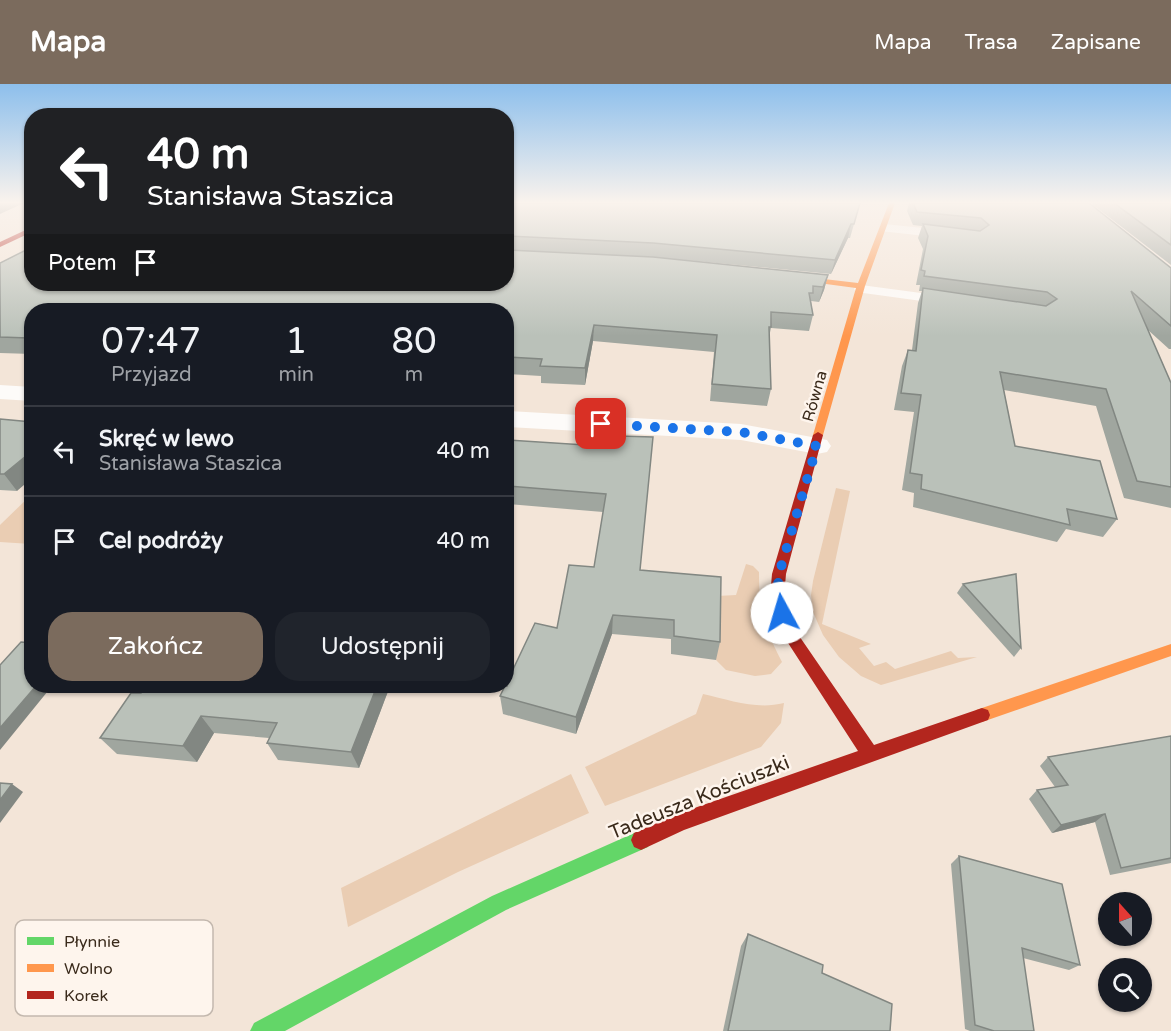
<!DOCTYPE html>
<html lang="pl">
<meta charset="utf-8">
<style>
:root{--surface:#171b24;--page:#20242c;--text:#f1f3f6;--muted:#9ea1a6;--line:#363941;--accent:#7b6b5d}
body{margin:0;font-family:"Varela Round",sans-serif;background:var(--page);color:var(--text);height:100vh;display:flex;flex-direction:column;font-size:22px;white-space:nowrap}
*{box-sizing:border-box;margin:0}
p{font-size:20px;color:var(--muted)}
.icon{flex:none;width:33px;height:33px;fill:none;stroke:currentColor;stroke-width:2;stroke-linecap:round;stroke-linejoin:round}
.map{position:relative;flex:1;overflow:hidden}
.side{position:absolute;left:24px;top:219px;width:490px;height:390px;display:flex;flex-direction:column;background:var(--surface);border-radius:24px;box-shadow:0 2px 4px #0004}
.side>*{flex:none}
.guide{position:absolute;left:24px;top:24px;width:490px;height:183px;border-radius:24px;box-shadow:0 2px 4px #0004;background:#202124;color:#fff;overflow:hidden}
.needle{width:39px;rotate:339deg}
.fabs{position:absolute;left:1098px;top:808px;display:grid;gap:12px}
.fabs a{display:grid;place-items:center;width:54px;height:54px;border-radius:50%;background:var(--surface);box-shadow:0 2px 4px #0004;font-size:30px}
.pin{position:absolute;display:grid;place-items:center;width:51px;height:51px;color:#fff;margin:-26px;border-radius:12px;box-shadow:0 3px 9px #0006}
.me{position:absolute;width:66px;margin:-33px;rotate:354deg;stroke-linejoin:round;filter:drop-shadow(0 0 4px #0008)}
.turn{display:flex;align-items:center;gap:21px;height:126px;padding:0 24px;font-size:27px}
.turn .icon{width:78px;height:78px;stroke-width:2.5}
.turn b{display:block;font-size:42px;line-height:51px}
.then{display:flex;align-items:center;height:57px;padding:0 24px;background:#0003;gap:12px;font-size:22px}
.eta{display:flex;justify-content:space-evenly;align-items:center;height:102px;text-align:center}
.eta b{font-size:36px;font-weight:600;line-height:42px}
.button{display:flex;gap:12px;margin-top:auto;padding:12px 24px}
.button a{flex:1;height:69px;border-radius:24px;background:var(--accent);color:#fff;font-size:24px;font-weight:600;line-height:69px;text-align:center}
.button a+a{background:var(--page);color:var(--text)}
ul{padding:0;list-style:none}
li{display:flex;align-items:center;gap:18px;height:90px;padding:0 24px;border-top:2px solid var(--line)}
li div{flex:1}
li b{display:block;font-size:22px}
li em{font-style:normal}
header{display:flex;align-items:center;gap:36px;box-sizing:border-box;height:84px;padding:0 30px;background:var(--accent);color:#fff}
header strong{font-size:28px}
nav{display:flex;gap:33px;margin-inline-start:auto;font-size:21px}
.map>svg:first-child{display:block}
.green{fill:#eacdb3}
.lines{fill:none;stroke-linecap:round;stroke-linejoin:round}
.lane{fill:#fdfbf9;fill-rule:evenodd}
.street{fill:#fdfbf9;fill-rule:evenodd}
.fast{fill:#63d668;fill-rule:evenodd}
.slow{fill:#ff974d;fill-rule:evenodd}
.jam{fill:#b3261e;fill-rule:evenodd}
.wall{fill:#a0a69f}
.shaded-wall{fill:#828782}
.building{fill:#bac1b9;stroke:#828782;stroke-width:1.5}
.route{stroke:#1a73e8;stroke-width:10;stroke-dasharray:0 18}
.labels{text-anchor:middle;stroke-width:5;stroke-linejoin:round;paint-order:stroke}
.street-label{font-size:16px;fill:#3a2a1b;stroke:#fef5ed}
.near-street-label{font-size:20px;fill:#3a2a1b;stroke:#fef5ed}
.key{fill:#fef5ed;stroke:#c3b8ae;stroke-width:1.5}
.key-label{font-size:16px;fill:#3a2a1b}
</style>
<header>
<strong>Mapa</strong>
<nav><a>Mapa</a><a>Trasa</a><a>Zapisane</a></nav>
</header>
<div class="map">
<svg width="1171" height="947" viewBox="0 0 1171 947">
<rect width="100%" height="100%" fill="#f3e5d8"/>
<g class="green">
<polygon points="836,404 850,407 822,540 871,560 859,564 874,582 886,578 895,585 951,567 958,574 977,573 881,601 861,592 839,573 823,551 813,528 811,511 813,497"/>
<polygon points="31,411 31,460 0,458 0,441"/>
<path d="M746,480L753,482L759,488C759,527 764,543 782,578L771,590L755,592L726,586L716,576L717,512L736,511Z"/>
<path d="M703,610C730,616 756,626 784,619L781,639L761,663L605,722L585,683L696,630Z"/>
<polygon points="571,690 589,729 458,788 348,843 341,804"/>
</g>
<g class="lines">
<g class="lane">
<polygon points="884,140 953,147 959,151 953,155 880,147 880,141"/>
<polygon points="861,201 951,213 958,217 951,221 856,208 854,205 856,202"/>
</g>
<g class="street">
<polygon points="0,301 32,303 32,317 0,315"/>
<polygon points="507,327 741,340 817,354 827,356 831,362 827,368 817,370 741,356 507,343"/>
</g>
<polygon class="fast" points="641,746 648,749 651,756 648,763 506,826 285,947 250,947 254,939 492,812"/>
<g class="slow">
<polygon points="889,119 895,119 865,202 823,351 822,353 814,353 813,351 856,204 781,194 777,192 781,190 858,199"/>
<polygon points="1171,560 1171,572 982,638 976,636 974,631 976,626 982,624"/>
</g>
<g class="jam">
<polygon points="32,143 32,148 0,163 0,158"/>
<polygon points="818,348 823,351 786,490 784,513 793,543 874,661 982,624 988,626 990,631 988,636 684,746 641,766 634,763 631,756 634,749 680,729 858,667 779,545 770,513 772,490 813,351"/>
</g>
</g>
<g class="wall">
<polygon points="507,119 860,119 850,154 848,154 831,190 675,175 828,191 824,206 819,218 811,217 813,231 809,247 771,244 769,253 771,305 767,322 710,317 714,268 593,257 585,301 541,299 541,292 507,290 507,226 32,226 32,270 0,269 0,179 507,200"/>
<polygon points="909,119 1089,119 1171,184 1171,265 1169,265 1148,246 1171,299 1171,424 1124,414 1096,322 1004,306 1015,362 1117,435 1103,453 1066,445 1057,458 913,423 914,409 902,406 914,328 894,326 902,282 908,266 912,266 918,219 922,207 919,207 920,201 916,201 923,165 918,154 922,142 913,141 907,127"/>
<polygon points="1092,119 1171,119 1171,181 1092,120"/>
<polygon points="0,335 17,407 0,406"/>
<polygon points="507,356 616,363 640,486 720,558 716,576 671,570 671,555 612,550 576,650 503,630 500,612 557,544 594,483 603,428 507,420"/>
<polygon points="963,500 1021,564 1014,573 957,509"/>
<polygon points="146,602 390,602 359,684 278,676 267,659 269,654 214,649 197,678 117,670 100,654 141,609"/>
<polygon points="1171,652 1171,779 1110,791 1095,738 1052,749 1029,715 1037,706 1055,703 1040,682 1048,673"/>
<polygon points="959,772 1080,881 1069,886 1023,874 1034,947 970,947 965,945 951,780"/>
<polygon points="748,850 822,889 890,947 723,947 741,862"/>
</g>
<g class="shaded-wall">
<polygon points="0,119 24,119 0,130"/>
<polygon points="851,140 848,154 831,190 835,176"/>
<polygon points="828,191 824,206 819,218 823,203"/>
<polygon points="594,241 593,257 585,301 585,284"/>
<polygon points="32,367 32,394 17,407 4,390"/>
<polygon points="613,531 612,550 576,650 576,633"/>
<polygon points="36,602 52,602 0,666 0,644"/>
<polygon points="377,602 390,602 359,684 351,668"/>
<polygon points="201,632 214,649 197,678 183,662"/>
<polygon points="12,700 23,708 0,739 0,716"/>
<polygon points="1105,730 1095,738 1052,749 1061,741"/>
</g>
<g class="building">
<polygon points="507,119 860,119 854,140 851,140 835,176 653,159 507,152"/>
<polygon points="913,119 1089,119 1171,184 1171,242 1131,207 1171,299 1171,403 1137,397 1106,305 1000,288 1015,362 1100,377 1117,435 1067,425 1070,441 921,405 922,391 910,389 921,311 901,309 908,266 916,267 923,204 1046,222 1057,215 1047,208 924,192 925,187 921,186 928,152 923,140 980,147 989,141 981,134 917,128"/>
<polygon points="1114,119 1171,119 1171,161"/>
<polygon points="32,163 32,200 507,200 507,166 653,173 828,191 823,203 813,202 813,209 809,209 813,231 771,228 771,243 769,243 771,305 712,300 717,251 594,241 585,284 540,282 542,275 507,273 507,226 32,226 32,253 29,254 0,253 0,179"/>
<polygon points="0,335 32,338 32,367 4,390 0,390"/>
<polygon points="618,352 653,353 640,486 721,493 720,558 674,552 674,536 613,531 576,633 500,612 505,602 507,602 507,598 535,539 557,544 569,481 594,483 606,410 507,402 507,356 616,363"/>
<polygon points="1016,490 1021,564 963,500"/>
<polygon points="21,558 32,559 32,602 36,602 0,644 0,581"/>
<polygon points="146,602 377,602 351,668 267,659 277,639 201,632 183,662 100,654 131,609 141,609"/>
<polygon points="1171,652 1171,774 1121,784 1105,730 1061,741 1037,706 1068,701 1048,673"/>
<polygon points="0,699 12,700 0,716"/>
<polygon points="959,772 1062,800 1080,881 1022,864 1034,947 994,947 975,941"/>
<polygon points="748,850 823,881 822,889 892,920 890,947 728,947"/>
</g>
<linearGradient id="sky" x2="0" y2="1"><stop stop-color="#8dbfec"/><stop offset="0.47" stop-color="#faf3ed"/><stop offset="1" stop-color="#faf3ed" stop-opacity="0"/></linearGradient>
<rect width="1171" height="252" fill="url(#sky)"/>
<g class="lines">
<polyline class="route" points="601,340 741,348 817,362 779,490 777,513 782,529"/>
</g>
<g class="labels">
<g class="street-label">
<text transform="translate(814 312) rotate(-74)" y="6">Równa</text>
</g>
<g class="near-street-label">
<text transform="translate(699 713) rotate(-22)" y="7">Tadeusza Kościuszki</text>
</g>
</g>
<rect x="15" y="836" width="198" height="96" rx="9" class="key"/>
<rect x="27" y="853" width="27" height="8" fill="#63d668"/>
<rect x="27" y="880" width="27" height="8" fill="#ff974d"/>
<rect x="27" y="907" width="27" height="8" fill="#b3261e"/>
<g class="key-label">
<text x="64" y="863">Płynnie</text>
<text x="64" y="890">Wolno</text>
<text x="64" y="917">Korek</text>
</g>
</svg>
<div class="fabs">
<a><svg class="needle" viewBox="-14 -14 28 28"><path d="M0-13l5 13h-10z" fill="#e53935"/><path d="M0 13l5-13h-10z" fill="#9ea1a6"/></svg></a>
<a><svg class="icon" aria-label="search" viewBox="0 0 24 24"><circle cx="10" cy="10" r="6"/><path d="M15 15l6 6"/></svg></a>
</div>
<div class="pin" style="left:601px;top:340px;background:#d93025"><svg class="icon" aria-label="arrive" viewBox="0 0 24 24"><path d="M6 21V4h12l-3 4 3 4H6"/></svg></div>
<svg class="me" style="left:782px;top:529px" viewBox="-20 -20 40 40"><circle r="19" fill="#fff"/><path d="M0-13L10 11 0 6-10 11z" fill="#1a73e8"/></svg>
<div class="guide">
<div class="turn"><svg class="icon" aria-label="left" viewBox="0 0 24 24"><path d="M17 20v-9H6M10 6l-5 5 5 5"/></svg><div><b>40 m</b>Stanisława Staszica</div></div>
<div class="then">Potem<svg class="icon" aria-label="arrive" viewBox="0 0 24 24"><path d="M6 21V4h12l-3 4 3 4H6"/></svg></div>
</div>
<section class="side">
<div class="eta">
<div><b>07:47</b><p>Przyjazd</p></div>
<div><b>1</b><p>min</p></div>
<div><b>80</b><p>m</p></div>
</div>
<ul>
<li><svg class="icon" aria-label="left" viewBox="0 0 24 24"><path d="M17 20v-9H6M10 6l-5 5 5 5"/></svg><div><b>Skręć w lewo</b><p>Stanisława Staszica</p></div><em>40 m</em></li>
<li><svg class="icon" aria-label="arrive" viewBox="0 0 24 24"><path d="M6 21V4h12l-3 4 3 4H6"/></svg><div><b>Cel podróży</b></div><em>40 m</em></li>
</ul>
<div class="button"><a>Zakończ</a><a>Udostępnij</a></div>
</section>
</div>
